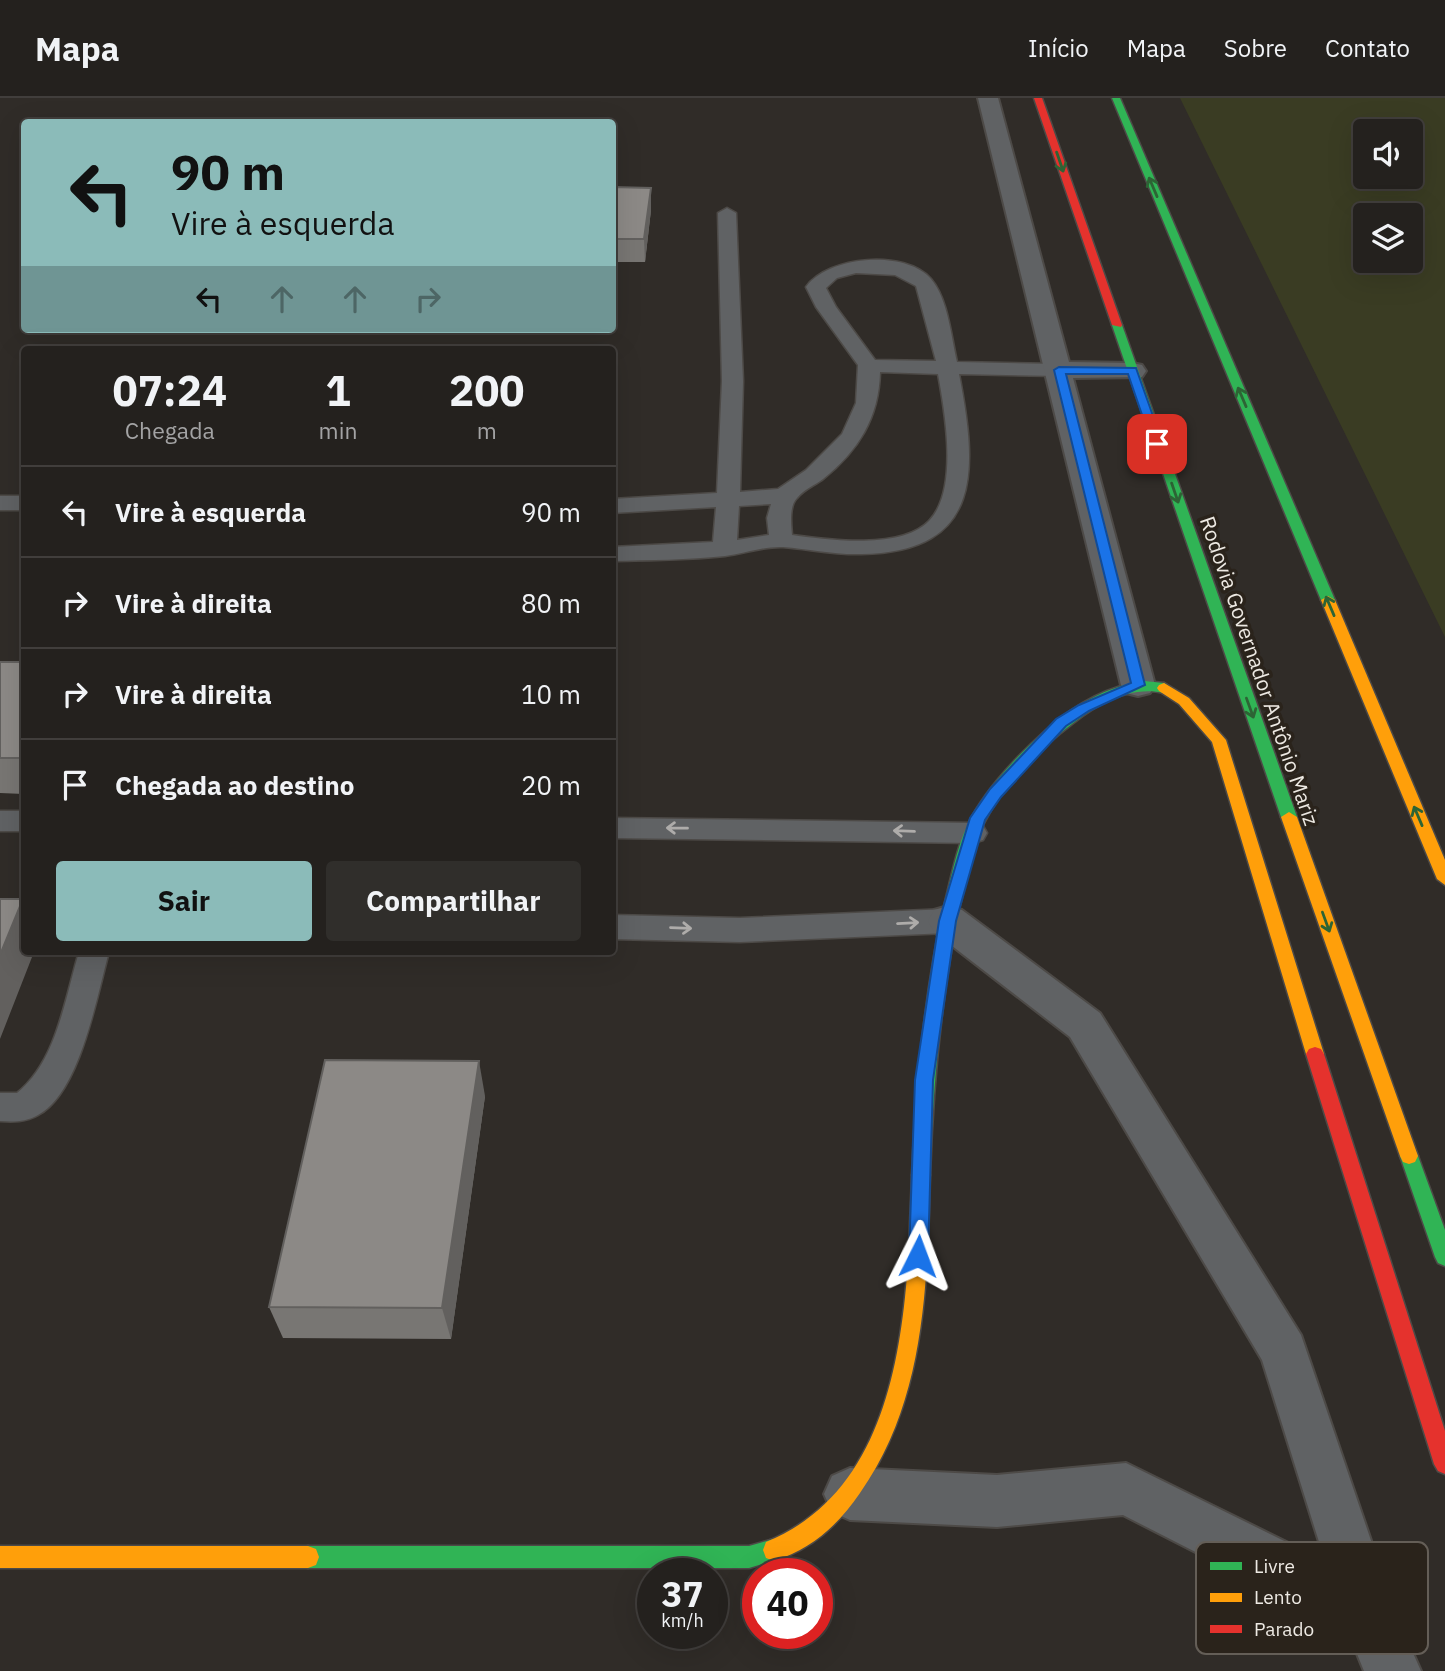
<!DOCTYPE html>
<html lang="pt">
<meta charset="utf-8">
<style>
:root{--surface:#24211e;--page:#302e2b;--text:#f1f3f6;--muted:#a3a3a4;--line:#413e3c;--accent:#8bbbb9}
body{margin:0;font-family:"IBM Plex Sans",sans-serif;background:var(--page);color:var(--text);height:100vh;display:flex;flex-direction:column;font-size:26px;white-space:nowrap}
*{box-sizing:border-box;margin:0}
p{font-size:23px;color:var(--muted)}
.icon{flex:none;width:38px;height:38px;fill:none;stroke:currentColor;stroke-width:2;stroke-linecap:round;stroke-linejoin:round}
.map{position:relative;flex:1;overflow:hidden}
.drawer{position:absolute;left:21px;top:248px;width:595px;height:609px;display:flex;flex-direction:column;background:var(--surface);border-radius:7px;box-shadow:0 7px 28px #0002,0 0 0 2px var(--line)}
.drawer>*{flex:none}
.hud{position:absolute;left:21px;top:21px;width:595px;height:214px;border-radius:7px;box-shadow:0 7px 28px #0002,0 0 0 2px var(--line);background:#8bbbb9;color:#111;overflow:hidden}
.tools{position:absolute;left:1353px;top:21px;display:grid;gap:14px}
.tools a{display:grid;place-items:center;width:70px;height:70px;border-radius:7px;background:var(--surface);box-shadow:0 7px 28px #0002,0 0 0 2px var(--line);font-size:35px}
.speed{position:absolute;left:637px;top:1460px;display:flex;gap:14px;font-size:35px;font-weight:700;text-align:center}
.speed>*{display:grid;place-content:center;width:91px;height:91px;border-radius:50%;background:var(--surface);box-shadow:0 7px 28px #0002,0 0 0 2px var(--line);line-height:1}
.speed small{font-size:18px;font-weight:400}
.speed .limit{border:10px solid #d22;background:#fff;color:#111}
.pin{position:absolute;display:grid;place-items:center;width:60px;height:60px;color:#fff;margin:-30px;border-radius:14px;box-shadow:0 4px 10px #0006}
.me{position:absolute;width:77px;margin:-38px;rotate:3deg;stroke-linejoin:round;filter:drop-shadow(0 0 5px #0008)}
.turn{display:flex;align-items:center;gap:24px;height:147px;padding:0 35px;font-size:32px}
.turn .icon{width:91px;height:91px;stroke-width:2.5}
.turn b{display:block;font-size:49px;line-height:60px}
.lanes{display:flex;align-items:center;height:66px;padding:0 35px;background:#0003;justify-content:center;gap:35px;direction:ltr}
.lanes .off{opacity:.35}
.eta{display:flex;justify-content:space-evenly;align-items:center;height:119px;text-align:center}
.eta b{font-size:42px;font-weight:700;line-height:49px}
.primary-button{display:flex;gap:14px;margin-top:auto;padding:14px 35px}
.primary-button a{flex:1;height:80px;border-radius:7px;background:var(--accent);color:#111;font-size:28px;font-weight:700;line-height:80px;text-align:center}
.primary-button a+a{background:var(--page);color:var(--text)}
ul{padding:0;list-style:none}
li{display:flex;align-items:center;gap:21px;height:91px;padding:0 35px;border-top:2px solid var(--line)}
li div{flex:1}
li b{display:block;font-size:26px}
li em{font-style:normal}
header{display:flex;align-items:center;gap:42px;box-sizing:border-box;height:98px;padding:0 35px;background:var(--surface);border-bottom:2px solid var(--line)}
header strong{font-size:33px}
nav{display:flex;gap:38px;margin-inline-start:auto;font-size:24px}
.map>svg:first-child{display:block}
.green{fill:#3a3c23;fill-rule:evenodd}
.lines{fill:none;stroke-linecap:round;stroke-linejoin:round}
.lane-casing{stroke:#4d4a47;stroke-width:3}
.street-casing{stroke:#4d4a47;stroke-width:4}
.fast-casing{stroke:#4d4a47;stroke-width:3}
.slow-casing{stroke:#4d4a47;stroke-width:3}
.jam-casing{stroke:#4d4a47;stroke-width:3}
.lane{fill:#606264;fill-rule:evenodd}
.street{fill:#606264;fill-rule:evenodd}
.fast{fill:#30b455;fill-rule:evenodd}
.slow{fill:#ff9f0a;fill-rule:evenodd}
.jam{fill:#e5322d;fill-rule:evenodd}
.wall{fill:#787673}
.shaded-wall{fill:#62605e}
.building{fill:#8c8986;stroke:#62605e;stroke-width:2}
.oneway{stroke:#2d6435}
.oneway2{stroke:#aeacaa}
.route{fill:#1a73e8;stroke:#114b97;stroke-width:2}
.labels{text-anchor:middle;stroke-width:7;stroke-linejoin:round;paint-order:stroke}
.street-label{font-size:21px;fill:#ede9e3;stroke:#2a231b}
.key{fill:#2a231b;stroke:#645e57;stroke-width:2}
.key-label{font-size:19px;fill:#ede9e3}
</style>
<header>
<strong>Mapa</strong>
<nav><a>Início</a><a>Mapa</a><a>Sobre</a><a>Contato</a></nav>
</header>
<div class="map">
<svg width="1445" height="1573" viewBox="0 0 1445 1573">
<rect width="100%" height="100%" fill="#302c28"/>
<path class="green" d="M1180,0H1445V539ZM1365,33H1410V79H1365ZM1365,117H1410V163H1365Z"/>
<g class="lines">
<g class="lane-casing">
<g id="lane">
<path d="M727,110L736,115L743,283L740,394L778,391L806,372L842,336L856,305L858,267L816,209L806,189C828,158 905,151 931,181C948,201 951,238 957,264L1059,266L1069,272L1059,278L959,276C977,370 984,454 862,456C835,457 809,451 783,449C764,448 743,456 725,458C688,462 650,462 612,463V449L713,444L716,409L612,415V401L717,395L722,283L718,115ZM856,175L895,177L916,188L936,263L875,262L836,209L826,190L837,180ZM880,274L938,276C945,314 959,392 929,423C901,452 828,442 792,437C791,426 789,408 797,400C803,392 815,387 823,381C858,353 879,320 880,274ZM771,406L767,420L769,437L737,442L739,408Z"/>
<rect x="0" y="398" width="24" height="14"/>
<rect x="0" y="713" width="24" height="20"/>
<polygon points="612,720 973,725 983,728 987,735 983,742 973,745 612,740"/>
<polygon points="948,811 959,815 963,823 959,831 948,835 740,844 612,841 612,817 740,820"/>
<path d="M79,854H109C97,897 80,995 38,1017C26,1024 13,1024 0,1023V995H17C57,963 65,900 79,854Z"/>
</g>
</g>
<g class="street-casing">
<g id="street">
<polygon points="978,0 998,0 1069,264 1132,265 1142,267 1146,273 1142,279 1073,280 1155,587 1150,595 1138,598 1126,595 1121,587"/>
<polygon points="948,808 962,812 1100,915 1301,1237 1397,1519 1421,1573 1364,1573 1353,1546 1280,1497 1123,1417 997,1429 850,1422 832,1414 824,1396 832,1378 850,1370 997,1377 1126,1365 1325,1463 1262,1262 1070,939 934,834 928,823 934,812"/>
</g>
</g>
<g class="fast-casing">
<g id="fast">
<polygon points="1112,0 1120,0 1335,502 1333,505 1323,505 1321,502"/>
<polygon points="1113,225 1122,227 1297,719 1294,723 1289,724 1281,719 1112,227"/>
<path d="M1144,583L1164,585L1171,590L1164,595C1131,587 1097,606 1072,626C1038,652 1003,687 984,725C971,751 967,780 960,807C941,896 933,986 930,1077L928,1083L921,1085L914,1083L912,1077C916,986 924,896 944,808C951,781 956,751 968,726C986,690 1016,659 1046,632C1073,608 1107,588 1144,583Z"/>
<polygon points="1409,1050 1415,1052 1418,1058 1445,1132 1445,1168 1438,1165 1435,1159 1400,1058 1403,1052"/>
<polygon points="774,1441 782,1444 785,1452 782,1460 749,1470 308,1470 300,1467 297,1459 300,1451 308,1448 749,1448"/>
</g>
</g>
<g class="slow-casing">
<g id="slow">
<polygon points="1328,498 1335,502 1445,762 1445,787 1437,781 1321,502"/>
<polygon points="1164,585 1189,600 1226,642 1324,956 1321,961 1315,963 1309,961 1306,956 1212,644 1179,606 1159,593 1157,590 1159,587"/>
<polygon points="1289,714 1297,719 1418,1058 1415,1064 1409,1066 1403,1064 1400,1058 1281,719"/>
<path d="M921,1069L928,1071L930,1077C927,1187 926,1301 860,1395C838,1427 812,1451 774,1463L766,1460L763,1452L766,1444C906,1387 907,1205 912,1077L914,1071Z"/>
<polygon points="0,1448 308,1448 316,1451 319,1459 316,1467 308,1470 0,1470"/>
</g>
</g>
<g class="jam-casing">
<g id="jam">
<polygon points="1034,0 1042,0 1122,227 1121,229 1112,227"/>
<polygon points="1315,949 1321,951 1324,956 1445,1333 1445,1376 1438,1373 1434,1366 1306,956 1309,951"/>
</g>
</g>
<use href="#lane" class="lane"/>
<use href="#street" class="street"/>
<use href="#fast" class="fast"/>
<use href="#slow" class="slow"/>
<use href="#jam" class="jam"/>
</g>
<g class="wall">
<polygon points="612,89 651,112 645,164 612,164"/>
<polygon points="0,564 24,564 24,696 0,695"/>
<polygon points="485,998 451,1241 283,1240 269,1209"/>
</g>
<g class="shaded-wall">
<polygon points="651,90 651,112 645,164 644,141"/>
<polygon points="23,801 24,805 24,854 34,854 0,941 0,857"/>
<polygon points="479,963 485,998 451,1241 442,1210"/>
</g>
<g class="building">
<polygon points="612,89 651,90 644,141 612,141"/>
<rect x="0" y="564" width="24" height="96"/>
<polygon points="0,801 23,801 0,857"/>
<polygon points="325,962 479,963 442,1210 269,1209"/>
</g>
<defs><path id="oneway-shaft" d="M-6 0H5M1.5-3L5.5 0L1.5 3" fill="none" stroke-width="1.6" stroke-linecap="round" stroke-linejoin="round" transform="scale(1.75)"/></defs>
<g class="oneway">
<use href="#oneway-shaft" transform="translate(1060 64) rotate(71)"/>
<use href="#oneway-shaft" transform="translate(1153 89) rotate(-113)"/>
<use href="#oneway-shaft" transform="translate(1242 299) rotate(-113)"/>
<use href="#oneway-shaft" transform="translate(1175 395) rotate(71)"/>
<use href="#oneway-shaft" transform="translate(1330 508) rotate(-113)"/>
<use href="#oneway-shaft" transform="translate(1250 610) rotate(70)"/>
<use href="#oneway-shaft" transform="translate(1418 718) rotate(-113)"/>
<use href="#oneway-shaft" transform="translate(1326 824) rotate(70)"/>
</g>
<g class="oneway2">
<use href="#oneway-shaft" transform="translate(677 730) rotate(-179)"/>
<use href="#oneway-shaft" transform="translate(904 733) rotate(-178)"/>
<use href="#oneway-shaft" transform="translate(908 825) rotate(-3)"/>
<use href="#oneway-shaft" transform="translate(681 830) rotate(2)"/>
</g>
<polygon class="route" points="1059,269 1136,270 1163,346 1157,349 1152,346 1128,276 1066,276 1145,587 1089,613 1066,628 1001,699 985,722 956,823 933,982 928,1158 925,1164 918,1167 911,1164 909,1158 915,982 939,823 970,720 990,691 1056,621 1079,607 1131,585 1054,272"/>
<g class="labels">
<g class="street-label">
<text transform="translate(1259 573) rotate(71)" y="7">Rodovia Governador Antônio Mariz</text>
</g>
</g>
<rect x="1196" y="1444" width="232" height="112" rx="10" class="key"/>
<rect x="1210" y="1464" width="32" height="8" fill="#30b455"/>
<rect x="1210" y="1495" width="32" height="9" fill="#ff9f0a"/>
<rect x="1210" y="1527" width="32" height="8" fill="#e5322d"/>
<g class="key-label">
<text x="1254" y="1475">Livre</text>
<text x="1254" y="1506">Lento</text>
<text x="1254" y="1538">Parado</text>
</g>
</svg>
<div class="tools">
<a><svg class="icon" aria-label="sound" viewBox="0 0 24 24"><path d="M4 9h4l5-4v14l-5-4H4zM17 9q2 3 0 6"/></svg></a>
<a><svg class="icon" aria-label="layers" viewBox="0 0 24 24"><path d="M12 4l9 5-9 5-9-5zM3 14l9 5 9-5"/></svg></a>
</div>
<div class="speed"><div>37<small>km/h</small></div><div class="limit">40</div></div>
<div class="pin" style="left:1157px;top:346px;background:#d93025"><svg class="icon" aria-label="arrive" viewBox="0 0 24 24"><path d="M6 21V4h12l-3 4 3 4H6"/></svg></div>
<svg class="me" style="left:918px;top:1158px" viewBox="-20 -20 40 40"><path d="M0-17L14 15 0 8-14 15z" fill="#1a73e8" stroke="#fff" stroke-width="4"/></svg>
<div class="hud">
<div class="turn"><svg class="icon" aria-label="left" viewBox="0 0 24 24"><path d="M17 20v-9H6M10 6l-5 5 5 5"/></svg><div><b>90 m</b>Vire à esquerda</div></div>
<div class="lanes"><svg class="icon" aria-label="left" viewBox="0 0 24 24"><path d="M17 20v-9H6M10 6l-5 5 5 5"/></svg><svg class="icon off" aria-label="ahead" viewBox="0 0 24 24"><path d="M12 20V5M6 11l6-6 6 6"/></svg><svg class="icon off" aria-label="ahead" viewBox="0 0 24 24"><path d="M12 20V5M6 11l6-6 6 6"/></svg><svg class="icon off" aria-label="right" viewBox="0 0 24 24"><path d="M7 20v-9h11M14 6l5 5-5 5"/></svg></div>
</div>
<section class="drawer">
<div class="eta">
<div><b>07:24</b><p>Chegada</p></div>
<div><b>1</b><p>min</p></div>
<div><b>200</b><p>m</p></div>
</div>
<ul>
<li><svg class="icon" aria-label="left" viewBox="0 0 24 24"><path d="M17 20v-9H6M10 6l-5 5 5 5"/></svg><div><b>Vire à esquerda</b></div><em>90 m</em></li>
<li><svg class="icon" aria-label="right" viewBox="0 0 24 24"><path d="M7 20v-9h11M14 6l5 5-5 5"/></svg><div><b>Vire à direita</b></div><em>80 m</em></li>
<li><svg class="icon" aria-label="right" viewBox="0 0 24 24"><path d="M7 20v-9h11M14 6l5 5-5 5"/></svg><div><b>Vire à direita</b></div><em>10 m</em></li>
<li><svg class="icon" aria-label="arrive" viewBox="0 0 24 24"><path d="M6 21V4h12l-3 4 3 4H6"/></svg><div><b>Chegada ao destino</b></div><em>20 m</em></li>
</ul>
<div class="primary-button"><a>Sair</a><a>Compartilhar</a></div>
</section>
</div>
